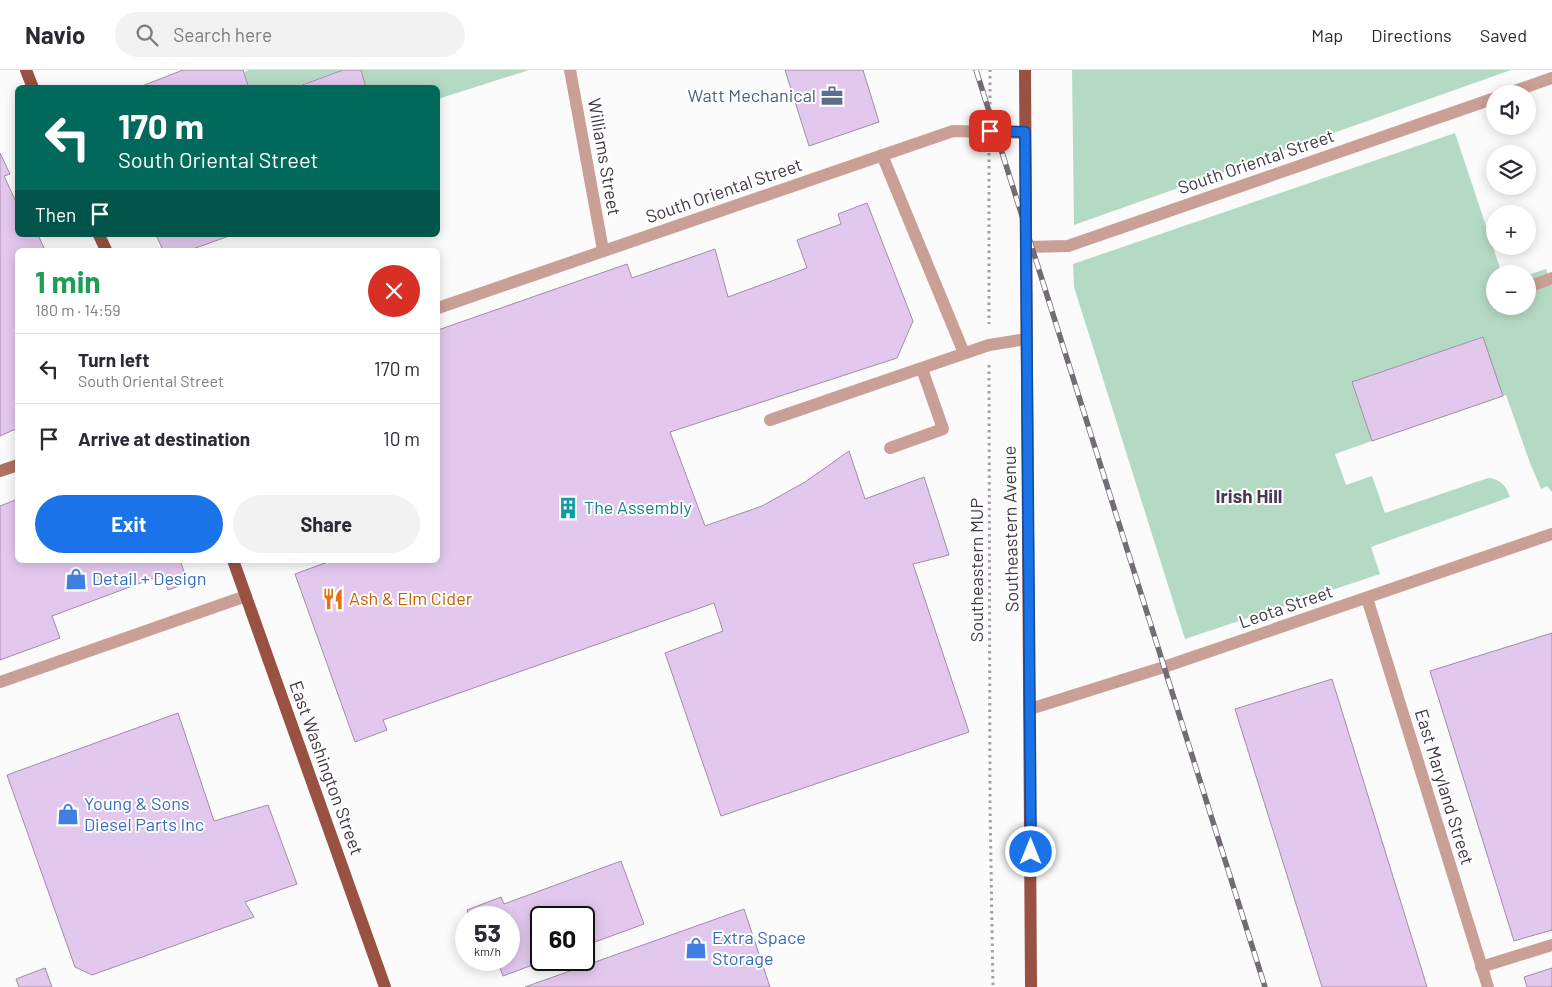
<!DOCTYPE html>
<meta charset="utf-8">
<style>
:root{--surface:#fff;--page:#f2f2f3;--text:#2b2b33;--muted:#7c7c81;--line:#e1e1e2;--accent:#1a73e8}
body{margin:0;font-family:Barlow,sans-serif;background:var(--page);color:var(--text);height:100vh;display:flex;flex-direction:column;font-size:19px;white-space:nowrap}
*{box-sizing:border-box;margin:0}
p{font-size:16px;color:var(--muted)}
.icon{flex:none;width:28px;height:28px;fill:none;stroke:currentColor;stroke-width:2;stroke-linecap:round;stroke-linejoin:round}
.map{position:relative;flex:1;overflow:hidden}
.sheet{position:absolute;left:15px;top:178px;width:425px;height:315px;display:flex;flex-direction:column;background:var(--surface);border-radius:8px;box-shadow:0 2px 12px #0003}
.sheet>*{flex:none}
.banner{position:absolute;left:15px;top:15px;width:425px;height:152px;border-radius:8px;box-shadow:0 2px 12px #0003;background:#00695c;color:#fff;overflow:hidden}
.controls{position:absolute;left:1486px;top:15px;display:grid;gap:10px}
.controls a{display:grid;place-items:center;width:50px;height:50px;border-radius:50%;background:var(--surface);box-shadow:0 2px 12px #0003;font-size:25px}
.speed{position:absolute;left:455px;top:836px;display:flex;gap:10px;font-size:25px;font-weight:700;text-align:center}
.speed>*{display:grid;place-content:center;width:65px;height:65px;border-radius:50%;background:var(--surface);box-shadow:0 2px 12px #0003;line-height:1}
.speed small{font-size:12px;font-weight:400}
.speed .limit{border:2px solid #111;border-radius:8px;background:#fff;color:#111}
.pin{position:absolute;display:grid;place-items:center;width:42px;height:42px;color:#fff;margin:-21px;border-radius:10px;box-shadow:0 2px 8px #0006}
.me{position:absolute;width:55px;margin:-28px;rotate:0deg;stroke-linejoin:round;filter:drop-shadow(0 0 4px #0008)}
.turn{display:flex;align-items:center;gap:18px;height:105px;padding:0 20px;font-size:22px}
.turn .icon{width:65px;height:65px;stroke-width:2.5}
.turn b{display:block;font-size:35px;line-height:42px}
.then{display:flex;align-items:center;height:48px;padding:0 20px;background:#0003;gap:10px;font-size:19px}
.round{display:grid;place-items:center;flex:none;width:52px;height:52px;border-radius:26px;background:var(--page)}
.summary{display:flex;align-items:center;justify-content:space-between;height:85px;padding:0 20px}
h1{font-size:30px;font-weight:700;line-height:38px;color:#1e9e55}
.primary-button{display:flex;gap:10px;margin-top:auto;padding:10px 20px}
.primary-button a{flex:1;height:58px;border-radius:30px;background:var(--accent);color:#fff;font-size:20px;font-weight:700;line-height:58px;text-align:center}
.primary-button a+a{background:var(--page);color:var(--text)}
ul{padding:0;list-style:none}
li{display:flex;align-items:center;gap:15px;height:70px;padding:0 20px;border-top:1px solid var(--line)}
li div{flex:1}
li b{display:block;font-size:19px}
li em{font-style:normal}
header{display:flex;align-items:center;gap:30px;box-sizing:border-box;height:70px;padding:0 25px;background:var(--surface);border-bottom:1px solid var(--line)}
header strong{font-size:24px}
nav{display:flex;gap:28px;margin-inline-start:auto;font-size:18px}
.search{width:350px;height:45px;background:var(--page);display:flex;align-items:center;gap:12px;box-sizing:border-box;padding:0 18px;border-radius:28px;color:var(--muted);font-size:19px}
.map>svg:first-child{display:block}
.green{fill:#b5dac3}
.building{fill:#e3c8ed;stroke:#a28caa}
.lines{fill:none;stroke-linecap:round;stroke-linejoin:round}
.path{stroke:#a39ea4;stroke-width:3;stroke-dasharray:2.5 4;stroke-linecap:butt}
.lane{stroke:#ca9f96;stroke-width:12}
.street{stroke:#ca9f96;stroke-width:12}
.secondary{stroke:#af7265;stroke-width:12}
.primary{stroke:#995142;stroke-width:12}
.rail-casing{stroke:#736c75;stroke-width:5.5}
.rail{stroke:#fff;stroke-width:4;stroke-dasharray:11;stroke-linecap:butt}
.route-casing{stroke:#114b97;stroke-width:12}
.route{stroke:#1a73e8;stroke-width:9}
.labels{text-anchor:middle;stroke-width:4;stroke-linejoin:round;paint-order:stroke}
.service-label{font-size:18px;fill:#4e5e75;stroke:#fff;text-anchor:end}
.street-label{font-size:18px;fill:#403743;stroke:#fff}
.culture-label{font-size:18px;fill:#0d838f;stroke:#fff;text-anchor:start}
.shop-label{font-size:18px;fill:#366cbe;stroke:#fff;text-anchor:start}
.food-label{font-size:18px;fill:#c56008;stroke:#fff;text-anchor:start}
.neighbourhood-label{font-size:19px;font-weight:bold;fill:#4b3852;stroke:#fff}
</style>
<header>
<strong>Navio</strong>
<div class="search"><svg class="icon" aria-label="search" viewBox="0 0 24 24"><circle cx="10" cy="10" r="6"/><path d="M15 15l6 6"/></svg>Search here</div>
<nav><a>Map</a><a>Directions</a><a>Saved</a></nav>
</header>
<div class="map">
<svg width="1552" height="917" viewBox="0 0 1552 917">
<rect width="100%" height="100%" fill="#fbfbfb"/>
<g class="green">
<polygon points="249,0 343,0 294,17 249,17 244,2"/>
<polygon points="361,0 529,0 438,29 438,18 366,17"/>
<polygon points="1072,0 1511,0 1074,155"/>
<path d="M1455,63L1502,204H1495V236H1528V205L1546,199L1552,216V422L1547,416L1541,419L1530,393L1506,325L1503,326L1482,267L1352,312L1372,371L1335,384L1346,415L1372,406L1385,443L1488,408C1500,409 1506,415 1510,427L1371,477L1380,504L1185,569L1074,217L1073,194Z"/>
</g>
<g class="building">
<polygon points="183,0 243,0 249,18 137,18"/>
<polygon points="343,0 361,0 366,18 294,18"/>
<polygon points="785,0 863,0 879,52 809,76"/>
<polygon points="0,83 10,104 4,106 18,136 18,165 38,165 45,180 18,180 18,358 0,366"/>
<polygon points="867,133 913,251 897,288 670,362 705,456 762,436 805,412 849,381 865,429 924,407 949,485 913,494 969,662 721,746 665,583 723,561 714,533 383,650 387,660 355,672 295,504 333,490 438,490 438,260 627,194 632,208 715,179 728,227 807,198 797,170 841,154 838,144"/>
<polygon points="156,165 232,165 190,180 163,180"/>
<polygon points="1483,267 1503,326 1372,371 1352,312"/>
<polygon points="18,429 18,490 180,490 188,513 168,520 162,505 52,546 60,568 0,590 0,436"/>
<polygon points="1552,563 1552,860 1514,871 1430,601"/>
<polygon points="1332,609 1427,917 1322,917 1235,639"/>
<polygon points="178,643 214,751 268,735 297,814 245,832 254,847 92,905 75,897 7,705"/>
<polygon points="621,791 644,854 584,876 584,848 541,848 541,890 546,890 503,906 497,890 509,890 509,848 470,848 467,840 501,827 504,834"/>
<polygon points="744,839 770,917 525,917"/>
<polygon points="45,898 52,917 19,917 16,909"/>
<polygon points="1552,898 1552,917 1527,917 1524,907"/>
</g>
<g class="lines">
<g class="path">
<polyline points="990,41 990,0"/>
<polyline points="989,83 989,254"/>
<polyline points="989,295 990,736 993,917"/>
</g>
<g class="lane">
<polyline points="882,85 964,283"/>
<polyline points="1528,217 1552,208"/>
<polyline points="770,350 989,275 1026,269"/>
<polyline points="890,378 943,359 922,299"/>
<polyline points="0,612 246,526"/>
</g>
<g class="street">
<polyline points="570,0 603,180"/>
<polyline points="1506,24 1552,8"/>
<polyline points="1026,177 1068,176 1495,28"/>
<polyline points="438,238 953,61 1025,63"/>
<polyline points="1367,528 1488,917"/>
<polyline points="1030,639 1164,597 1552,464"/>
<polyline points="1481,897 1552,875"/>
</g>
<polyline class="secondary" points="0,401 18,395"/>
<g class="primary">
<polyline points="26,0 33,18"/>
<polyline points="1025,0 1031,917"/>
<polyline points="99,165 106,180"/>
<polyline points="233,490 385,917"/>
</g>
<g class="rail-casing">
<polyline id="rail" points="976,0 1265,917"/>
</g>
<use href="#rail" class="rail"/>
</g>
<g class="lines">
<g class="route-casing">
<polyline id="route" points="990,61 1025,62 1031,782"/>
</g>
<use href="#route" class="route"/>
</g>
<defs>
<g id="office-bare" transform="scale(1.725)"><path d="M-6-3h4V-5.5h4V-3h4V5H-6ZM-1-4.5V-3h2v-1.5ZM-6 0V1H6V0Z" fill="#5c6f8a" stroke="#fff" stroke-width="2.5" paint-order="stroke"/></g>
<g id="building-bare" transform="scale(1.725)"><path d="M-4-6H4V6H1V3H-1V6H-4ZM-2.5-4.3h1.7v1.8h-1.7ZM.8-4.3h1.7v1.8H.8ZM-2.5-1h1.7V.8h-1.7ZM.8-1h1.7V.8H.8Z" fill="#0f9aa8" stroke="#fff" stroke-width="2.5" paint-order="stroke"/></g>
<g id="shop-bare" transform="scale(1.725)"><path d="M-5-2.5h2.3a2.7 3.5 0 0 1 5.4 0H5L5.5 6h-11ZM-1.5-2.5h3a1.5 2.3 0 0 0-3 0Z" fill="#3f7fe0" stroke="#fff" stroke-width="2.5" paint-order="stroke"/></g>
<g id="restaurant-bare" transform="scale(1.725)"><path d="M-5-6h1v4h1v-4h1v4h1v-4h1v5L-1.5 .5V6h-2V.5L-5-1ZM5-6V6H3V1.5H1.5Q1.5-4 5-6Z" fill="#e8710a" stroke="#fff" stroke-width="2.5" paint-order="stroke"/></g>
</defs>
<g fill-rule="evenodd">
<use href="#office-bare" x="832" y="26"/>
<use href="#building-bare" x="568" y="438"/>
<use href="#shop-bare" x="76" y="509"/>
<use href="#restaurant-bare" x="333" y="529"/>
<use href="#shop-bare" x="68" y="744"/>
<use href="#shop-bare" x="696" y="878"/>
</g>
<g class="labels">
<g class="service-label">
<text x="816" y="32">Watt Mechanical</text>
</g>
<g class="street-label">
<text transform="translate(604 87) rotate(80)" y="6">Williams Street</text>
<text transform="translate(1256 92) rotate(-19)" y="6">South Oriental Street</text>
<text transform="translate(724 121) rotate(-19)" y="6">South Oriental Street</text>
<text transform="translate(1011 459) rotate(-91)" y="6">Southeastern Avenue</text>
<text transform="translate(977 500) rotate(-90)" y="6">Southeastern MUP</text>
<text transform="translate(1286 537) rotate(-19)" y="6">Leota Street</text>
<text transform="translate(326 698) rotate(70)" y="6">East Washington Street</text>
<text transform="translate(1444 717) rotate(73)" y="6">East Maryland Street</text>
</g>
<g class="culture-label">
<text x="584" y="444">The Assembly</text>
</g>
<g class="shop-label">
<text x="92" y="515">Detail + Design</text>
<text x="84" y="740">Young &amp; Sons<tspan x="84" dy="21">Diesel Parts Inc</tspan></text>
<text x="712" y="874">Extra Space<tspan x="712" dy="21">Storage</tspan></text>
</g>
<g class="food-label">
<text x="349" y="535">Ash &amp; Elm Cider</text>
</g>
<g class="neighbourhood-label">
<text x="1249" y="433">Irish Hill</text>
</g>
</g>
</svg>
<div class="controls">
<a><svg class="icon" aria-label="sound" viewBox="0 0 24 24"><path d="M4 9h4l5-4v14l-5-4H4zM17 9q2 3 0 6"/></svg></a>
<a><svg class="icon" aria-label="layers" viewBox="0 0 24 24"><path d="M12 4l9 5-9 5-9-5zM3 14l9 5 9-5"/></svg></a>
<a>+</a>
<a>−</a>
</div>
<div class="speed"><div>53<small>km/h</small></div><div class="limit">60</div></div>
<div class="pin" style="left:990px;top:61px;background:#d93025"><svg class="icon" aria-label="arrive" viewBox="0 0 24 24"><path d="M6 21V4h12l-3 4 3 4H6"/></svg></div>
<svg class="me" style="left:1031px;top:782px" viewBox="-20 -20 40 40"><circle r="17" fill="#1a73e8" stroke="#fff" stroke-width="3"/><path d="M0-11L8 9 0 5-8 9z" fill="#fff"/></svg>
<div class="banner">
<div class="turn"><svg class="icon" aria-label="left" viewBox="0 0 24 24"><path d="M17 20v-9H6M10 6l-5 5 5 5"/></svg><div><b>170 m</b>South Oriental Street</div></div>
<div class="then">Then<svg class="icon" aria-label="arrive" viewBox="0 0 24 24"><path d="M6 21V4h12l-3 4 3 4H6"/></svg></div>
</div>
<section class="sheet">
<div class="summary"><div><h1>1 min</h1><p>180 m · 14:59</p></div><a class="round" style="background:#d93025;color:#fff"><svg class="icon" aria-label="close" viewBox="0 0 24 24"><path d="M6 6l12 12M18 6L6 18"/></svg></a></div>
<ul>
<li><svg class="icon" aria-label="left" viewBox="0 0 24 24"><path d="M17 20v-9H6M10 6l-5 5 5 5"/></svg><div><b>Turn left</b><p>South Oriental Street</p></div><em>170 m</em></li>
<li><svg class="icon" aria-label="arrive" viewBox="0 0 24 24"><path d="M6 21V4h12l-3 4 3 4H6"/></svg><div><b>Arrive at destination</b></div><em>10 m</em></li>
</ul>
<div class="primary-button"><a>Exit</a><a>Share</a></div>
</section>
</div>
